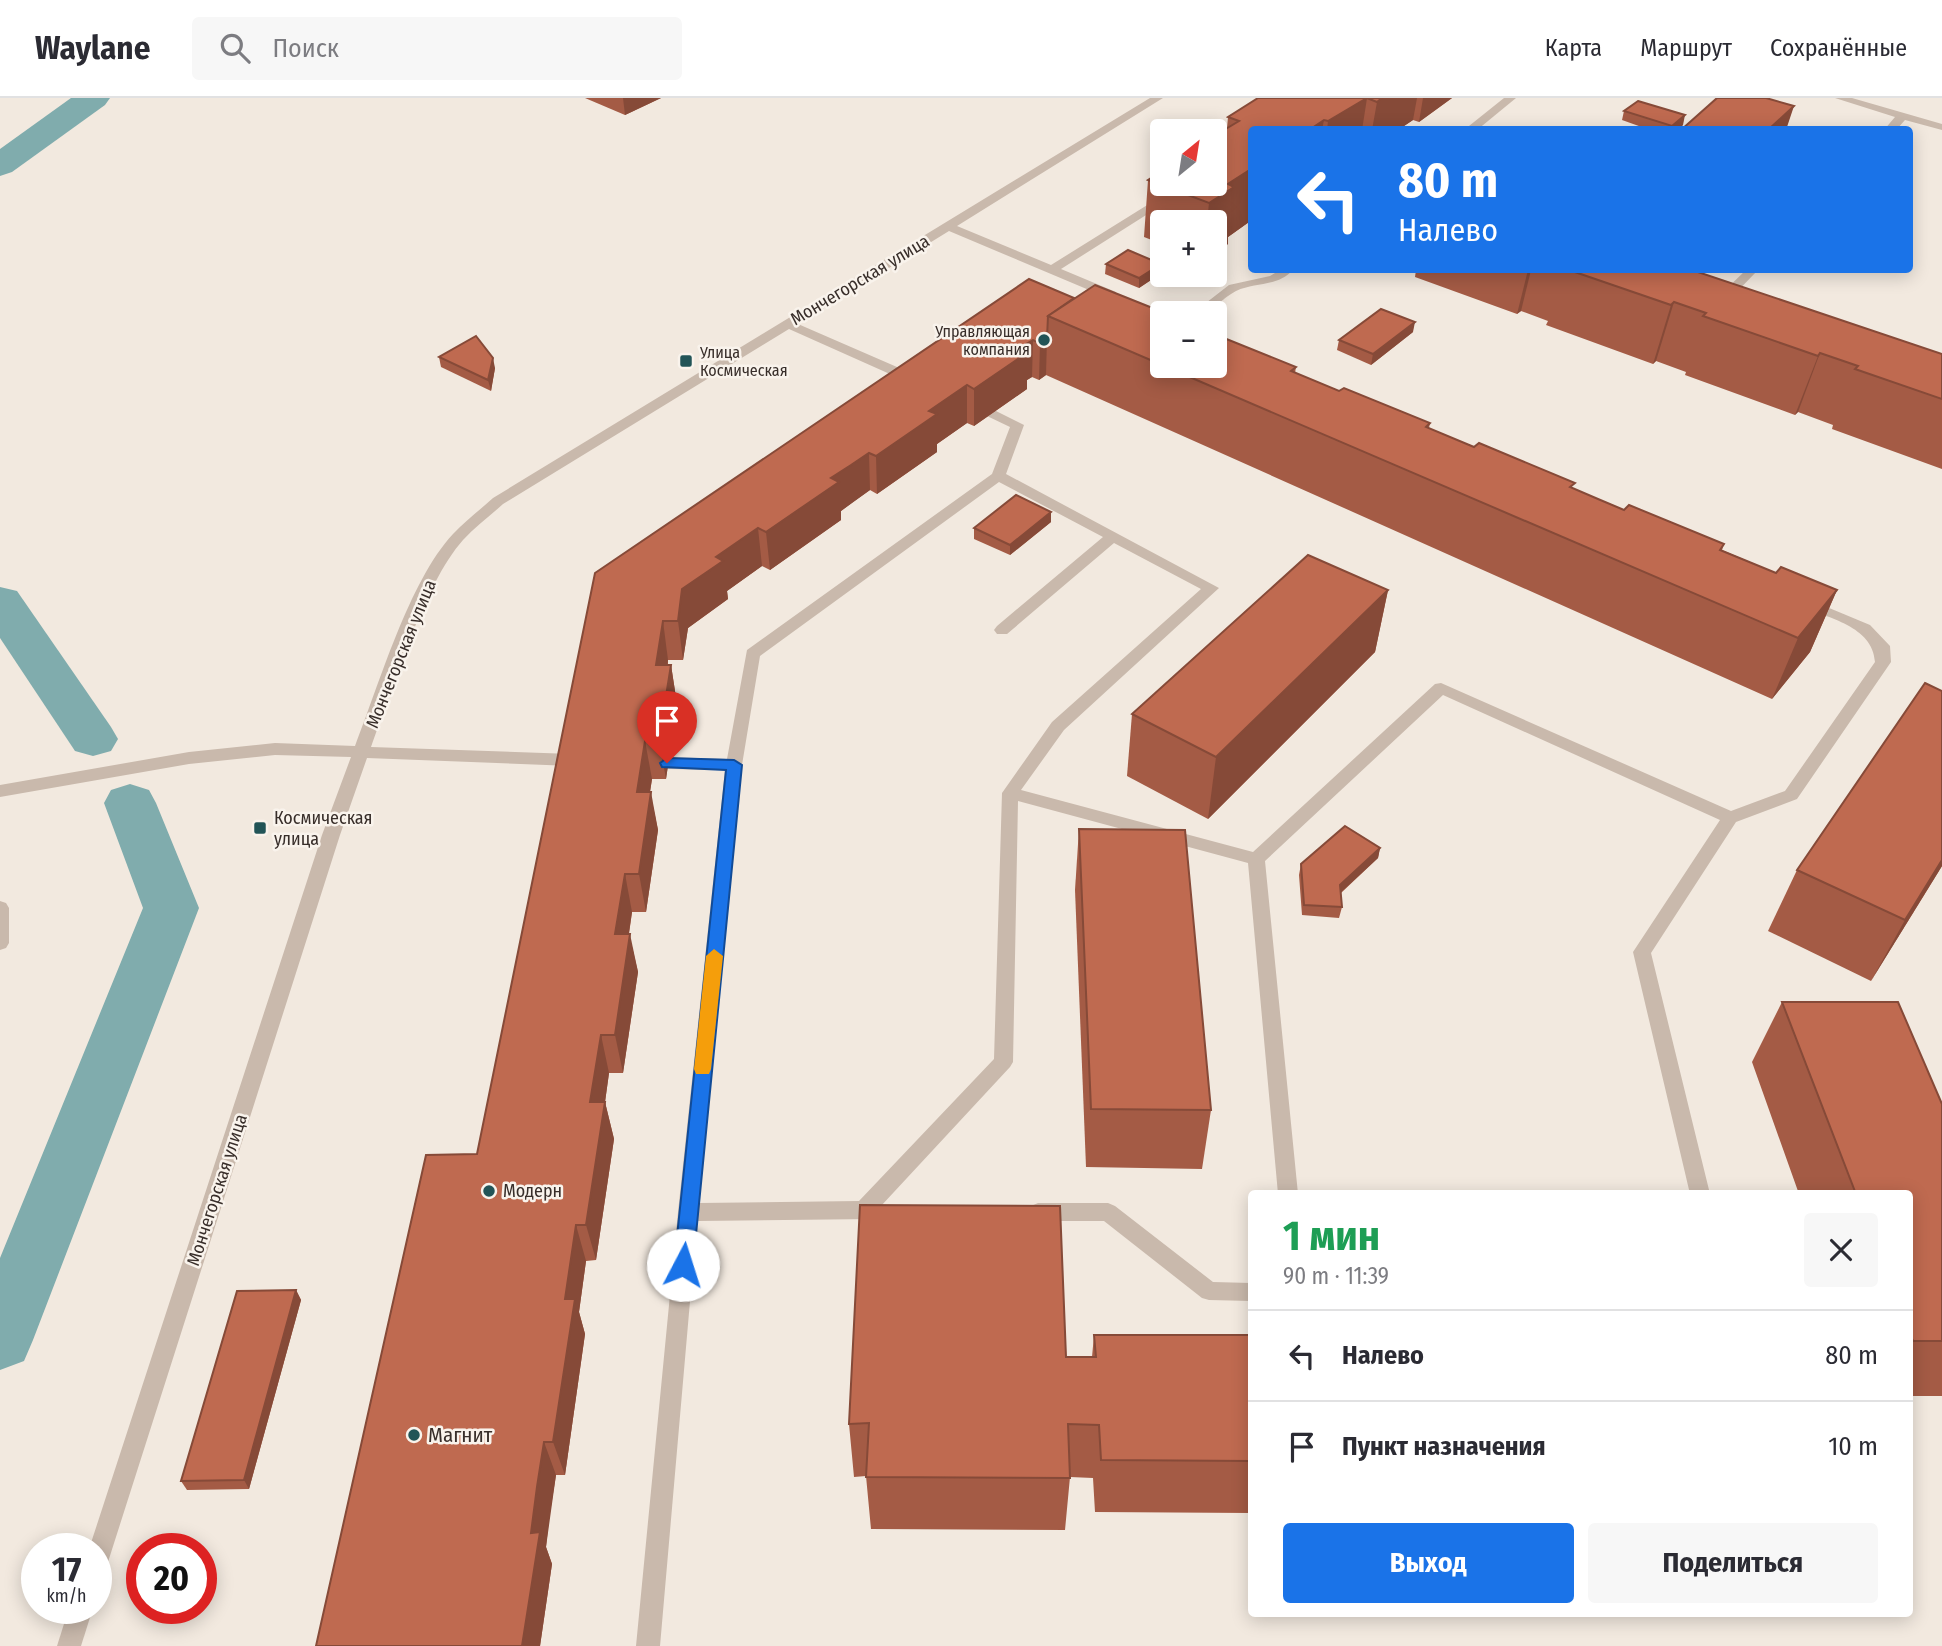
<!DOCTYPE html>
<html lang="ru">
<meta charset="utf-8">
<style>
:root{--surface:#fff;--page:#f7f7f7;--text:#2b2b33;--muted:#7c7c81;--line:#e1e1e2;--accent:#1a73e8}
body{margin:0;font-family:"Fira Sans Condensed",sans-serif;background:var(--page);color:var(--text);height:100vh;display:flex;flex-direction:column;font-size:26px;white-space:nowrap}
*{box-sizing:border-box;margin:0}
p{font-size:23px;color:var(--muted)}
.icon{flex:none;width:38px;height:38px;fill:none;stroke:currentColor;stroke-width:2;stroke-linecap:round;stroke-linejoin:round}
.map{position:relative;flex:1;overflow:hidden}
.side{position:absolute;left:1248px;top:1092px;width:665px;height:427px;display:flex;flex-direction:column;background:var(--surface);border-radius:7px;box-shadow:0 4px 18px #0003}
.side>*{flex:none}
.banner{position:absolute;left:1248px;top:28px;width:665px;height:147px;border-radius:7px;box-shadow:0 4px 18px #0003;background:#1a73e8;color:#fff;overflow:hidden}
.needle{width:46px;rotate:30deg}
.fabs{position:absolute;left:1150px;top:21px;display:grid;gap:14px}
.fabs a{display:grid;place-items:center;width:77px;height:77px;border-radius:7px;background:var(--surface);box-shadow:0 4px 18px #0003;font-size:35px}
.speed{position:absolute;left:21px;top:1435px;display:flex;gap:14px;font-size:35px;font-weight:700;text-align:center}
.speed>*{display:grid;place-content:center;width:91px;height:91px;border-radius:50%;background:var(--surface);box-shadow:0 4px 18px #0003;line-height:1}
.speed small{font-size:18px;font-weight:400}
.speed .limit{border:10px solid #d22;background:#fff;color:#111}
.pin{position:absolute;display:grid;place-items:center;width:60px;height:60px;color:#fff;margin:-72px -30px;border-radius:50% 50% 50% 0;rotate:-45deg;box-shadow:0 0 7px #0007}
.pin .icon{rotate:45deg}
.me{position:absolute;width:77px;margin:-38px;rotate:5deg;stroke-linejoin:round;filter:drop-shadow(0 0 5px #0008)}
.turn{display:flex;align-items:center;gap:24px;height:147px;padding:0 35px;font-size:32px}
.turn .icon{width:91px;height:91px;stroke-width:2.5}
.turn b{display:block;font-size:49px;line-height:60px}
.round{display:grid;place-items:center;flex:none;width:74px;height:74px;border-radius:7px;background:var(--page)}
.summary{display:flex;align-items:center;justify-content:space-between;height:119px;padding:0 35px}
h1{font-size:42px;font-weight:700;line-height:52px;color:#1e9e55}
.button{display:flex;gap:14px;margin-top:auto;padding:14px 35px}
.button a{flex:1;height:80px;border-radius:7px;background:var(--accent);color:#fff;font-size:28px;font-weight:700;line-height:80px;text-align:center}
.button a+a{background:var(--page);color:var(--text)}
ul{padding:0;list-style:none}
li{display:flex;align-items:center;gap:21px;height:91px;padding:0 35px;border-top:2px solid var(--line)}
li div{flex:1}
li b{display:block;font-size:26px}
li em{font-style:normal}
header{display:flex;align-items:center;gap:42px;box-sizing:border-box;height:98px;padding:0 35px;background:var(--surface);border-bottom:2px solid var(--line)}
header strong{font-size:33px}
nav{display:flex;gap:38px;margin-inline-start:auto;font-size:24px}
.search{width:490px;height:63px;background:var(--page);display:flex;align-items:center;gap:18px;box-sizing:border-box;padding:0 24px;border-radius:7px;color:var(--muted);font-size:26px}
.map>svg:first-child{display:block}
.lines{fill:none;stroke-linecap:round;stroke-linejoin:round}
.canal{fill:#80acad;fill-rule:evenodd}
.minor{fill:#c9b9ac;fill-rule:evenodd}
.wall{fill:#a45b45}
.shaded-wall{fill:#864a38}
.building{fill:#bf6a50;stroke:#864a38;stroke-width:2}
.route{fill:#1a73e8;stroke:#114b97;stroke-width:2}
.slow{fill:#f59e0b}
.poi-dot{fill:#225457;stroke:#f9f3ec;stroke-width:2.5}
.labels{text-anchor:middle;stroke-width:5;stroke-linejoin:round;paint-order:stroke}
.far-poi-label{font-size:16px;fill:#382e2a;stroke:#f9f3ec;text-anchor:end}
.street-label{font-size:18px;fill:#382e2a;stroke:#f9f3ec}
.poi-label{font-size:18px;fill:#382e2a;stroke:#f9f3ec;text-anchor:start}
.near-poi-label{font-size:21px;fill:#382e2a;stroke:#f9f3ec;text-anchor:start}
</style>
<header>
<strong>Waylane</strong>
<div class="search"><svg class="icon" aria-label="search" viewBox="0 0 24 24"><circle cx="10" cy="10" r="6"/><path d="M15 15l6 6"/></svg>Поиск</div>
<nav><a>Карта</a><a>Маршрут</a><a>Сохранённые</a></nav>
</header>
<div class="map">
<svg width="1942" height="1548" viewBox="0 0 1942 1548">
<rect width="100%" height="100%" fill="#f2e9df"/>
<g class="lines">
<g class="canal">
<polygon points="71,0 110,0 105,7 12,74 0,78 0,51"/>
<polygon points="0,489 17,493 111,629 118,641 111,653 93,658 75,653 0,540"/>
<polygon points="130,686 149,692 156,705 199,810 33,1242 24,1263 0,1272 0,1160 143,810 104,705 111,692"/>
</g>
<g class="minor">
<path d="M1150,0H1163L957,128L1051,167L1181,86H1195L1061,171L1116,194V200H1108L949,133L798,226L920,279V285H910L789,231L503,406C490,418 475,429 463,442C423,487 393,591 371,649L572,656L580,662L572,668L367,660L340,737L108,1464L104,1472L96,1475V1451H89L322,737L351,659L275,657L189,666L0,699V687L189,654L275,645L355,648C379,587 409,483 453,436C465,423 480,412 493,400Z"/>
<polygon points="1504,0 1516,0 1477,32 1464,32"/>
<polygon points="1835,0 1852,0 1942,26 1942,32 1905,22 1896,32 1884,32 1895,19"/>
<path d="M1280,172H1293C1277,189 1256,184 1236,193C1219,202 1213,216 1193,215L1229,187L1270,178Z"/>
<polygon points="1746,172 1758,172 1726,205 1718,205 1718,199"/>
<path d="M992,311L1024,327L1006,376L1219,490L1064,632L1021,692L1253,754L1435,586L1441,585L1731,713L1785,693L1875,564C1873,528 1828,520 1800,508L1797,505L1800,502H1810L1870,527L1890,548L1891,564L1797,701L1736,724L1651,855L1710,1096H1690L1633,854L1720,722L1443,597L1265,763L1298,1096H1278L1248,765L1018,703L1013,964L1010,969L881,1108L883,1112L880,1118L873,1121L697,1123L660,1548H636L678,1114L725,672L667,671L659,665L667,659L727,661L747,552L992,376L1010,329L987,318L985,315ZM999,384L1103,439L997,528L994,532L997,536H1007L1114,445L1201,491L1052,624L1002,695L994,961L859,1103L699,1105L742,667L760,558Z"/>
<polygon points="0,803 6,805 9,810 9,845 6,850 0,852"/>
<polygon points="1038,1105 1108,1105 1115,1108 1213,1184 1251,1185 1251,1203 1209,1202 1202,1200 1104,1123 1038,1123 1031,1120 1028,1114 1031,1108"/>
<polygon points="69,1510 93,1510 81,1548 57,1548"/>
</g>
</g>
<g class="wall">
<polygon points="585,0 661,0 625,17"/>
<polygon points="1258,0 1452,0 1419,24 1413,22 1404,28 1404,32 1251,32 1251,125 1249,124 1228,139 1228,146 1214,155 1214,124 1162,124 1162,146 1144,139 1148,82 1155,77 1156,65 1162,62 1162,86 1227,30 1228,19"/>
<polygon points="1624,13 1683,27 1677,32 1650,32 1622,22"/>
<polygon points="1106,166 1161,166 1160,176 1139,190 1105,176"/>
<polygon points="1416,172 1692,172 1942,256 1942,371 1832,331 1833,327 1798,314 1795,317 1685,277 1686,274 1656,263 1653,266 1546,227 1548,223 1521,213 1517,216 1415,179"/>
<polygon points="1074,200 1162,215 1162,268 1296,269 1295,275 1339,293 1430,325 1429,330 1624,412 1724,446 1722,452 1776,475 1837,492 1810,554 1772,601 1046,277 1039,282 1032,279 1027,282 1027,291 974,328 967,325 937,346 937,354 877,396 870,392 853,404 841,413 841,422 770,472 762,468 727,493 728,501 688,530 683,562 668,562 668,567 671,567 677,606 666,681 652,681 650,694 658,732 646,814 632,814 629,836 638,874 623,975 609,975 605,1004 614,1041 596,1162 586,1163 579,1214 585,1236 565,1377 556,1377 549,1421 546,1449 552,1466 540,1548 316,1548 477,1056 595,475"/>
<polygon points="1413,234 1371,267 1337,252 1339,242"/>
<polygon points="439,259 495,270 491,293 441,269"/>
<polygon points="1051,424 1010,457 974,441 974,430"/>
<polygon points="1388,492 1375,554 1208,721 1127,678 1132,616"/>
<polygon points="1079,731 1211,1012 1202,1071 1086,1069 1075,792"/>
<polygon points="1380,750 1378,760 1341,795 1342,809 1339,820 1302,817 1299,777 1301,766"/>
<polygon points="1942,768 1871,883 1768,833 1797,772"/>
<polygon points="1782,904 1942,1006 1942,1298 1909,1298 1909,1096 1799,1096 1752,964"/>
<polygon points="296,1192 301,1202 249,1391 187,1392 181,1383"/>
<polygon points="1094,1237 1251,1237 1251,1415 1095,1414 1093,1380 1070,1379 1065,1432 871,1431 866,1378 854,1379 849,1326 1066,1259 1092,1259"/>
</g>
<g class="shaded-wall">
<polygon points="623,0 661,0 625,17"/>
<polygon points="1367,0 1362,32 1327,32 1328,23"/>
<polygon points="1382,0 1417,0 1413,22 1404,28 1404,32 1372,32 1377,4"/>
<polygon points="1423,0 1452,0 1419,24"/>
<polygon points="1794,8 1786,32 1768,32"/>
<polygon points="1685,17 1683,27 1677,32 1671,32 1672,28"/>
<polygon points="1324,22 1322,32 1309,32"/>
<polygon points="1251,71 1251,107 1249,124 1228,139 1228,146 1214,155 1214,124 1207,124 1209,105 1228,86"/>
<polygon points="1161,166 1160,176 1139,190 1139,180"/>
<polygon points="1528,172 1531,172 1521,213 1517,216"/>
<polygon points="1674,204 1656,263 1653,266 1671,207"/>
<polygon points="1415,224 1413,234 1371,267 1373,256"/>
<polygon points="1047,240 1046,277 1039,282 1040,245"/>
<polygon points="1033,242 1032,279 1027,282 1027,291 974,328 974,291 1020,250"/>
<polygon points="1820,255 1798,314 1795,317 1818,258"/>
<polygon points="493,260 495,270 491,293 488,282"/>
<polygon points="967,287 967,325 937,346 937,354 877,396 876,358 929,313"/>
<polygon points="869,355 870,392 841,413 841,422 770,472 766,434 831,380"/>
<polygon points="1051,414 1051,424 1010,457 1010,447"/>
<polygon points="758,430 762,468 727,493 728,501 688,530 683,562 678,523 682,491 716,459"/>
<polygon points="1388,492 1375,554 1208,721 1216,659"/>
<polygon points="1837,492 1810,554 1772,601 1798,540"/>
<polygon points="663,523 668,562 662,605 656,567"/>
<polygon points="671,567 677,606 666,681 659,642"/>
<polygon points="645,643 652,681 644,732 637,694"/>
<polygon points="651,694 658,732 646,814 639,776"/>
<polygon points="1380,750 1378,760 1338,797 1340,787"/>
<polygon points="1942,762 1942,768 1871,883 1905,822"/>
<polygon points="625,776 632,814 623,874 615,836"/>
<polygon points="630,836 638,874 623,975 615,937"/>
<polygon points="601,937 609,975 605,1004 614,1041 596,1162 586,1127 590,1004"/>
<polygon points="576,1127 586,1163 579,1214 585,1236 565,1377 553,1344 565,1201"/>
<polygon points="296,1192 301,1202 249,1391 244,1382"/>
<polygon points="544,1344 556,1377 546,1449 552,1466 540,1548 522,1548 531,1435"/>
</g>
<g class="building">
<polygon points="1258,0 1382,0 1377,4 1367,0 1328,23 1324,22 1309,32 1251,32 1251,71 1228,86 1234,89 1209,105 1148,82 1162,73 1162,86 1214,86 1214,38 1239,23 1228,19"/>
<polygon points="1717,0 1766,0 1794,8 1768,32 1681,32"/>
<polygon points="1638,3 1685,17 1672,28 1624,13"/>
<polygon points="1162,62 1162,67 1156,65"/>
<polygon points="1128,152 1161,166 1139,180 1106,166"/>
<polygon points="1569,172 1692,172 1942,256 1942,301 1855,271 1858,268 1820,255 1818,258 1703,218 1706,215 1674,204 1671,207"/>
<polygon points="1029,181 1074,200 1048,218 1047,240 1040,245 1033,242 1026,246 1020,250 1028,254 974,291 967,287 929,313 937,316 876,358 869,355 851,367 831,380 839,384 766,434 758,430 716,459 723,463 682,491 678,523 663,523 656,567 671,567 659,642 645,643 637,694 651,694 639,776 625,776 615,836 630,836 615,937 601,937 590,1004 605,1004 586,1127 576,1127 565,1201 575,1201 553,1344 544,1344 537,1389 531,1435 540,1434 522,1548 316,1548 426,1057 477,1056 595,475"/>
<polygon points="1095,187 1165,215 1162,215 1161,219 1162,267 1048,218"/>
<polygon points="1381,211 1415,224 1373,256 1339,242"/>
<polygon points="1214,236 1296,269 1291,273 1339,293 1344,290 1430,325 1426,329 1474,349 1479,345 1575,385 1570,389 1598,401 1624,412 1629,407 1724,446 1720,452 1776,475 1781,469 1837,492 1798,540 1164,268 1214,268"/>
<polygon points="476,238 493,260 488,282 439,259"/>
<polygon points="1016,397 1051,414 1010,447 974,430"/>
<polygon points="1308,457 1388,492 1216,659 1132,616"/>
<polygon points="1925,585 1942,593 1942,762 1905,822 1797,772"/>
<polygon points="1345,728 1380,750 1340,787 1342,809 1304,807 1301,766"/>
<polygon points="1079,731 1185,732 1211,1012 1091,1011"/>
<polygon points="1782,904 1898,904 1942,1006 1942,1243 1913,1243 1909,1234 1909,1096 1856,1096"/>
<polygon points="860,1107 1060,1108 1066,1259 1096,1259 1094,1237 1251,1237 1251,1363 1101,1362 1099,1327 1068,1326 1070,1380 866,1379 869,1325 849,1326"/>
<polygon points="296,1192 244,1382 181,1383 237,1193"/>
</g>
<polygon class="route" points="667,660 734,662 742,667 693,1167 690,1173 683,1175 676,1173 674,1167 726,672 662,669 660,665"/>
<polygon class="slow" points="714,851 723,858 711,971 709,976 696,976 694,971 706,858"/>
<g class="poi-dot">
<circle cx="1044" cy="242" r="7"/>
<rect x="679" y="256" width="14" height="14" rx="3.5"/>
<rect x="253" y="723" width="14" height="14" rx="3.5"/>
<circle cx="489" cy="1093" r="7"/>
<circle cx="414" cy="1337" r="7"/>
</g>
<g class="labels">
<g class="far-poi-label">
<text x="1030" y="239">Управляющая<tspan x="1030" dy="18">компания</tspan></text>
<text x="700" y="260" text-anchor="start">Улица<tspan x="700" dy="18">Космическая</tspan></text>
</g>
<g class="street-label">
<text transform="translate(860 182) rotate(-31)" y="6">Мончегорская улица</text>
<text transform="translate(401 556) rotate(-68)" y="6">Мончегорская улица</text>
<text transform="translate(217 1092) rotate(-72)" y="6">Мончегорская улица</text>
</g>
<g class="poi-label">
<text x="274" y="726">Космическая<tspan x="274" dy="21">улица</tspan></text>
<text x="503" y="1099">Модерн</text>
</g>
<g class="near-poi-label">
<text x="428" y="1344">Магнит</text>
</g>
</g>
</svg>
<div class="fabs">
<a><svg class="needle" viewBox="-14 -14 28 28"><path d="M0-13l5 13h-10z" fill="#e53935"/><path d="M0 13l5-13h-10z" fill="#7c7c81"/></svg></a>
<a>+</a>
<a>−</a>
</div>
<div class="speed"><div>17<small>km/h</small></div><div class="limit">20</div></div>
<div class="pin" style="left:667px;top:665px;background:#d93025"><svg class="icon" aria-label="arrive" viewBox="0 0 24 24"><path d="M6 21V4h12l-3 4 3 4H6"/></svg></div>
<svg class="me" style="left:683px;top:1167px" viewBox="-20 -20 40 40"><circle r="19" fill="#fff"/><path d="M0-13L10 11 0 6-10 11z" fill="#1a73e8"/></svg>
<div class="banner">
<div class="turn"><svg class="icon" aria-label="left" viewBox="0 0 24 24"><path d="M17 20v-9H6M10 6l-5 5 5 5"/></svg><div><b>80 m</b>Налево</div></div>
</div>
<section class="side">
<div class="summary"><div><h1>1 мин</h1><p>90 m · 11:39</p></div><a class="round"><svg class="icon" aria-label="close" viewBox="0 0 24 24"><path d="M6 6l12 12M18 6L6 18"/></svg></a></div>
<ul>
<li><svg class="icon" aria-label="left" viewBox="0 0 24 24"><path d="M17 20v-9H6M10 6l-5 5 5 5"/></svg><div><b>Налево</b></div><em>80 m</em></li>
<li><svg class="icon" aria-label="arrive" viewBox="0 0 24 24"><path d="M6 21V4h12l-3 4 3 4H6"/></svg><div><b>Пункт назначения</b></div><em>10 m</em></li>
</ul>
<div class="button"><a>Выход</a><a>Поделиться</a></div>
</section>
</div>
